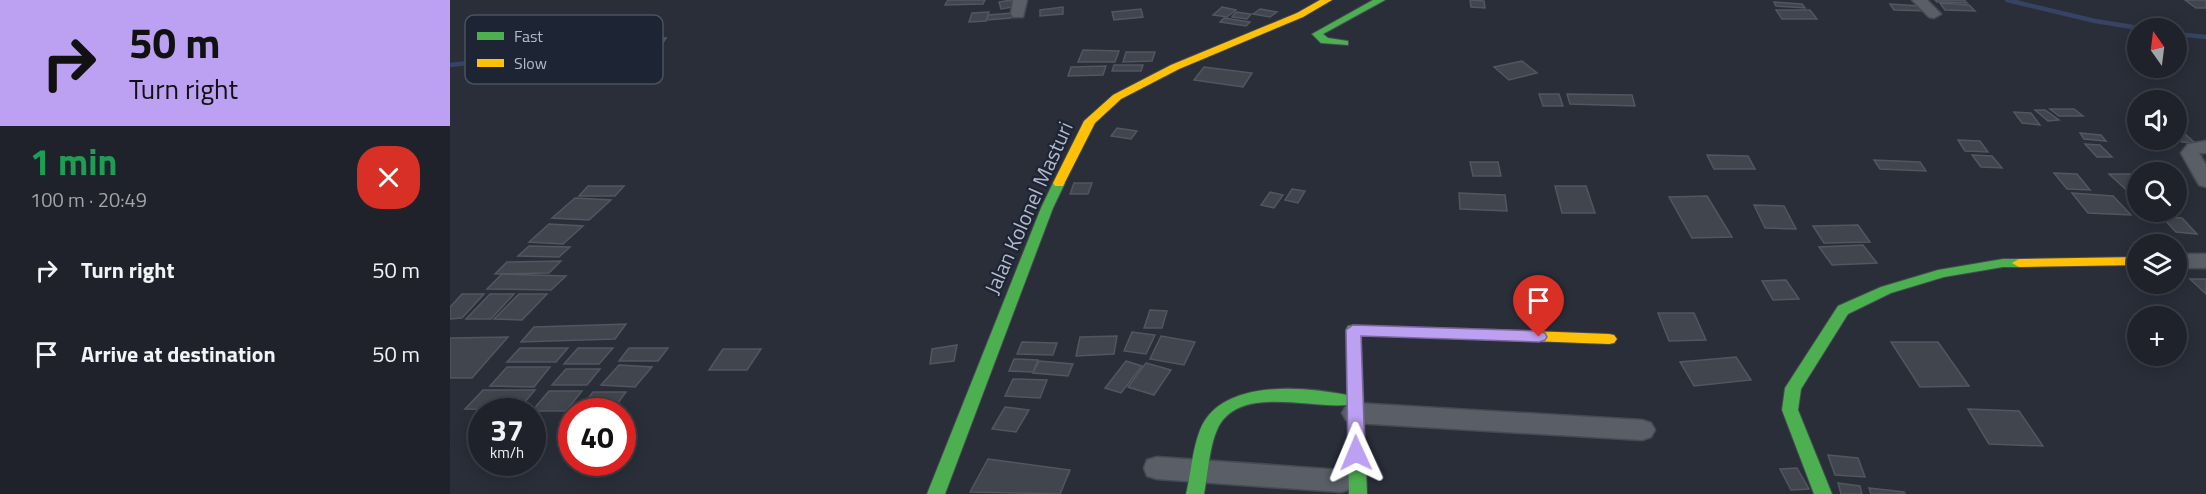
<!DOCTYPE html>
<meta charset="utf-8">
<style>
:root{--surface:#1f222b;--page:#272a33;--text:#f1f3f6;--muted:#a1a4a9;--line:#3c3f47}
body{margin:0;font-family:"Titillium Web",sans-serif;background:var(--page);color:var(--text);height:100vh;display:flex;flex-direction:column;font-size:22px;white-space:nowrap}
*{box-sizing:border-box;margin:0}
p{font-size:20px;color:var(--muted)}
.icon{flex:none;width:33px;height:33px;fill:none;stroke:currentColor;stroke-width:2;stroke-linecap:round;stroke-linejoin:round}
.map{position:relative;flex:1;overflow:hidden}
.drawer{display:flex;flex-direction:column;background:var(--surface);width:450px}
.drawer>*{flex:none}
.guide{background:#bca0f2;color:#111;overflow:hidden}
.needle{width:39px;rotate:346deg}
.buttons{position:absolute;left:1677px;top:18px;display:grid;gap:12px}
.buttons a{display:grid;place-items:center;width:60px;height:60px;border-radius:50%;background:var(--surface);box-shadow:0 3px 15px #0003,0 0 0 2px var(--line);font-size:30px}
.speed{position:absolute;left:18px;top:398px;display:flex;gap:12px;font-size:30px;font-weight:700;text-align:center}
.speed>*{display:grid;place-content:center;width:78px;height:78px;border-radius:50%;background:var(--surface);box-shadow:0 3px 15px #0003,0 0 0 2px var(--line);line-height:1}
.speed small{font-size:15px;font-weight:400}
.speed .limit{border:9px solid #d22;background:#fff;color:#111}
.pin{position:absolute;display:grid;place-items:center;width:51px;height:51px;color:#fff;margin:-62px -26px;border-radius:50% 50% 50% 0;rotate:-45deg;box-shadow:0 0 6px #0007}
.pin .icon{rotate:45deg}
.me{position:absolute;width:66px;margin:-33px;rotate:359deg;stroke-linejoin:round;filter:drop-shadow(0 0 4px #0008)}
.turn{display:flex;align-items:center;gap:21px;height:126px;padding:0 30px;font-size:27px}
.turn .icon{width:78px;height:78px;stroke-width:2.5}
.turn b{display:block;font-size:42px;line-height:51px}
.round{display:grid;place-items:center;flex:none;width:63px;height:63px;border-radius:24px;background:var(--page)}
.headline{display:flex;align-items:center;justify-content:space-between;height:102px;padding:0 30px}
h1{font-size:36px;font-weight:700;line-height:45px;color:#1e9e55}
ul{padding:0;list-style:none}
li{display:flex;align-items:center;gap:18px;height:84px;padding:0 30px}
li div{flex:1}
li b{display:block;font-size:22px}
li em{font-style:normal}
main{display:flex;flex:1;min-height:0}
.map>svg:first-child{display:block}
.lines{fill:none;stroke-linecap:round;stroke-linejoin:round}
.stream{stroke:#364363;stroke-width:4.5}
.building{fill:#41454e;stroke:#515661;stroke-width:1.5}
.street-casing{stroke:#464a52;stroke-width:3}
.fast-casing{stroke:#464a52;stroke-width:2}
.slow-casing{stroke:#464a52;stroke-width:2}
.street{fill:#5a5e67;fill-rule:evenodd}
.fast{fill:#4caf50;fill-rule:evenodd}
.slow{fill:#ffc107;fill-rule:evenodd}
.route{fill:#bca0f2;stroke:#7a689d;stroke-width:1.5}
.labels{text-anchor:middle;stroke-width:4.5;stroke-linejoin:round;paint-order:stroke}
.street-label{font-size:21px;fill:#b4baca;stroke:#1d2434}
.key{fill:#1d2434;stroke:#4a5161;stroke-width:1.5}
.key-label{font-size:16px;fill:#b4baca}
</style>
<main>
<section class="drawer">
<div class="guide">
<div class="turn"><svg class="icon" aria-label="right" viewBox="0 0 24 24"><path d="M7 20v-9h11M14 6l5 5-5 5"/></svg><div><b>50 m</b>Turn right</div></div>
</div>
<div class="headline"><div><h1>1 min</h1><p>100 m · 20:49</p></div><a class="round" style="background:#d93025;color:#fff"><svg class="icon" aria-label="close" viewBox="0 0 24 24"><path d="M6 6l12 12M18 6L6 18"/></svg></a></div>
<ul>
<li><svg class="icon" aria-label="right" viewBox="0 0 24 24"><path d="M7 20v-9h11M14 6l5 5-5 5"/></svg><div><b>Turn right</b></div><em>50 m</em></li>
<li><svg class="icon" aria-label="arrive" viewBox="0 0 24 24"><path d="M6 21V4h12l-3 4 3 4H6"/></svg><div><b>Arrive at destination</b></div><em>50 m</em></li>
</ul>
</section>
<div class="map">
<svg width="1756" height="494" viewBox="0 0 1756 494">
<rect width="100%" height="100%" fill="#292e39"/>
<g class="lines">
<g class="stream">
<polyline points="1557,0 1645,21 1689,28"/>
<polyline points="1726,34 1756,37"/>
<polyline points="0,65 45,60 66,63"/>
</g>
</g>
<g class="building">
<polygon points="498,0 535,0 533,4 495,5"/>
<polygon points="561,0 563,7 551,9 549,2"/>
<polygon points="1020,0 1034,1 1035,8 1021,7"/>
<polygon points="1485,0 1514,0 1517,3 1487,2"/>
<polygon points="1735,0 1756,0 1756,8 1746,8"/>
<polygon points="1324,2 1352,4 1355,8 1326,6"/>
<polygon points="1490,3 1519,5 1525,11 1495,10"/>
<polygon points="1440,4 1471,6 1476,11 1444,10"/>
<polygon points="613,7 613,14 590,16 590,10"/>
<polygon points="772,7 786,10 777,17 763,15"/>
<polygon points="691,9 693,17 664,20 662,12"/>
<polygon points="810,9 827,12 820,17 803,14"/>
<polygon points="1326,10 1360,10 1367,19 1332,19"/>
<polygon points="539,12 536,21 519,22 522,13"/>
<polygon points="786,12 801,14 797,19 782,17"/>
<polygon points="562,13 561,18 537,20 538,15"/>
<polygon points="774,18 800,22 796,26 770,22"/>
<polygon points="216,38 212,44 191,46 195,40"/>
<polygon points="633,50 669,51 665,62 628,62"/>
<polygon points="676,52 705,52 702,61 673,62"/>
<polygon points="1072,61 1087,73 1059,80 1044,67"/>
<polygon points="664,65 693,65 691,71 662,71"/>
<polygon points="656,66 653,75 618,76 621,67"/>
<polygon points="754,67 802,73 793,87 744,80"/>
<polygon points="1089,94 1109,94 1113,106 1093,106"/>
<polygon points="1117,94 1182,95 1185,106 1120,104"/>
<polygon points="1600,109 1624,109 1633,116 1609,116"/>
<polygon points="1585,110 1595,110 1609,120 1598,121"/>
<polygon points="1564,112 1581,113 1590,125 1572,123"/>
<polygon points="667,128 687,131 681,139 661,136"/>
<polygon points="1726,132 1734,133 1745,143 1732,142 1726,137"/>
<polygon points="1630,133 1651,135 1656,141 1634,139"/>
<polygon points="1508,140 1530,141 1538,152 1515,151"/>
<polygon points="1635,144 1650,145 1662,157 1647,157"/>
<polygon points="1257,155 1298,156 1305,169 1264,169"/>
<polygon points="1522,155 1542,156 1552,168 1531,167"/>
<polygon points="1424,160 1470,162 1476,171 1430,169"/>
<polygon points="1020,162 1048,162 1051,176 1023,176"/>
<polygon points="1604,173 1627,174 1640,190 1617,189"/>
<polygon points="1659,174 1688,174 1688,196 1683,196"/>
<polygon points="624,183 642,183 638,194 620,194"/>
<polygon points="138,186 174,186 165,196 129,196"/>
<polygon points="1105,186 1136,186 1145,213 1112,213"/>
<polygon points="842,189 855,191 848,203 835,200"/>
<polygon points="820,192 833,195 824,208 811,205"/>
<polygon points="1009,193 1055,195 1057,211 1010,209"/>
<polygon points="1622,193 1663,196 1681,215 1638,213"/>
<polygon points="1257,196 1282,237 1242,238 1219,197"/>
<polygon points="125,198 161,200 139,220 102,218"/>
<polygon points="1304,205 1334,206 1346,229 1315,228"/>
<polygon points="1712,217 1732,218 1747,234 1726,232"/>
<polygon points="99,224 133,226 113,244 79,242"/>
<polygon points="1408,225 1420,242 1374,243 1363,226"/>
<polygon points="1413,245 1427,263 1382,265 1369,247"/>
<polygon points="79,246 120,247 109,257 68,256"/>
<polygon points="111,261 99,273 45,274 57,262"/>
<polygon points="52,274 116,276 101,290 37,289"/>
<polygon points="1740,279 1756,279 1756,294"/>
<polygon points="1336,280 1349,299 1323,300 1312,281"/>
<polygon points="12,294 34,294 12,318 0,319 0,307"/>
<polygon points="40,294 64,294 41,319 16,319"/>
<polygon points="69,294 97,294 72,320 44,319"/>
<polygon points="700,310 717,311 712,328 694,328"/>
<polygon points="1208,313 1244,313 1256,340 1219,341"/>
<polygon points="176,324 165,339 71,342 84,327"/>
<polygon points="682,332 705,335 696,354 674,351"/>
<polygon points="667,336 664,354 626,356 630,337"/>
<polygon points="711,336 745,342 734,365 700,359"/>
<polygon points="58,337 22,378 0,378 0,338"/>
<polygon points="572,342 607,343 603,355 567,354"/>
<polygon points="1441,342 1488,342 1519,386 1470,387"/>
<polygon points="507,345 504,361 480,364 482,349"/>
<polygon points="70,348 118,348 106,362 57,362"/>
<polygon points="128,348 163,348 149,364 114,364"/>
<polygon points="179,348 218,348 208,361 169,361"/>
<polygon points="273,349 311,349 297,370 259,370"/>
<polygon points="1286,357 1301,380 1244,386 1230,362"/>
<polygon points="564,359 588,360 583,372 559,371"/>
<polygon points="589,361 623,364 618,376 583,373"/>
<polygon points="676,361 692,366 671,393 655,388"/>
<polygon points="696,363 721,370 704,395 678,387"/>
<polygon points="169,365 202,367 185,387 151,385"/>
<polygon points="57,367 100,367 84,387 40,386"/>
<polygon points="116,369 150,369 137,385 102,385"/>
<polygon points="563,379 597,380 590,398 555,396"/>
<polygon points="33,390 85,390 68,410 15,409"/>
<polygon points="99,391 132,391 116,411 82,411"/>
<polygon points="143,392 176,392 162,411 128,411"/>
<polygon points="555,407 579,410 566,432 542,429"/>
<polygon points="1518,409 1569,411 1593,446 1539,444"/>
<polygon points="1378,455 1408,458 1415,477 1385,475"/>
<polygon points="538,459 620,470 610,494 520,492"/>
<polygon points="1347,468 1359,489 1341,490 1330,469"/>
<polygon points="1388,483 1410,486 1412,494 1391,494"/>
<polygon points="1419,488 1454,492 1455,494 1421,494"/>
</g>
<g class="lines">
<g class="street-casing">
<g id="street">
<polygon points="563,0 577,0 573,17 563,17 561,14"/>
<polygon points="1462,0 1477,0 1491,14 1484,18 1479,17"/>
<polygon points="1756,141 1756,153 1749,153 1756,165 1756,187 1749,185 1731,153 1738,144"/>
<rect x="1726" y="254" width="30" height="14"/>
<polygon points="905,403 1192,420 1201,423 1205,430 1201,437 1192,440 905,423 896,420 892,413 896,406"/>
<polygon points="707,457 891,470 901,473 905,481 901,489 891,492 707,479 697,476 694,468 697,460"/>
</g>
</g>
<g class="fast-casing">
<g id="fast">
<polygon points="923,0 935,0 873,34 878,38 898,41 898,45 871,43 862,34"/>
<polygon points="609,179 615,183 603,208 495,494 477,494 591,208 603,183"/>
<polygon points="1553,259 1569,259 1576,263 1569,267 1553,267 1494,277 1441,293 1398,314 1351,389 1348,410 1382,494 1364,494 1332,410 1335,388 1388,306 1431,287 1488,270"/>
<path d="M903,325L1026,329L1031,330L1033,334L1031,338L1026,339L911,335L917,494H899L897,405C860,409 787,384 767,430C759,448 758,474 754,494H736C741,474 742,450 750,430C770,379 853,386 897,395L896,330L898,326Z"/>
</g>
</g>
<g class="slow-casing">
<g id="slow">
<polygon points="870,0 882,0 853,17 729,69 671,99 645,123 613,186 605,186 603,183 634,121 663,95 721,65 847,13"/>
<polygon points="1688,257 1688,265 1569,267 1562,263 1569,259"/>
<polygon points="1026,329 1159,334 1164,335 1167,339 1164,343 1159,344 1026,339 1021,338 1019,334 1021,330"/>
</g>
</g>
<use href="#street" class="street"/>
<use href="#fast" class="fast"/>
<use href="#slow" class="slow"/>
</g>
<polygon class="route" points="903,325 1089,331 1095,333 1097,337 1095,340 1089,342 911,336 915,453 913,458 906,460 900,458 898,453 896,330"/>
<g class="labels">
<g class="street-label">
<text transform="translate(579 208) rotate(-66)" y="7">Jalan Kolonel Masturi</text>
</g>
</g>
<rect x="15" y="15" width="198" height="69" rx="9" class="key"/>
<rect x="27" y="32" width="27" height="8" fill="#4caf50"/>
<rect x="27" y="59" width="27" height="8" fill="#ffc107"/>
<g class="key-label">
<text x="64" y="42">Fast</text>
<text x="64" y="69">Slow</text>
</g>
</svg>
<div class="buttons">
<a><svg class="needle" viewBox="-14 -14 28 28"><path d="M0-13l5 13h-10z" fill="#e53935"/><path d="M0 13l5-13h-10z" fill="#a1a4a9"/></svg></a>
<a><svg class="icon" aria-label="sound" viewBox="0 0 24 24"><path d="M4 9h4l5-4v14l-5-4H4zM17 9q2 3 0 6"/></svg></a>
<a><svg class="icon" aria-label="search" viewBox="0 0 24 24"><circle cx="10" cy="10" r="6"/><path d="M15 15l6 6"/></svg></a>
<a><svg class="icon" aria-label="layers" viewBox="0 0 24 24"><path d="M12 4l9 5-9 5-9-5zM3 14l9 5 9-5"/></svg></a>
<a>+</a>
</div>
<div class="speed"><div>37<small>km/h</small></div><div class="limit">40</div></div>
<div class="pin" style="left:1089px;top:337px;background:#d93025"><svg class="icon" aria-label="arrive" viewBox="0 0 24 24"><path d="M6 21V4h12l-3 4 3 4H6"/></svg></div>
<svg class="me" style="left:906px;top:453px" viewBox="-20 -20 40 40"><path d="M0-17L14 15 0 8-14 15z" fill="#bca0f2" stroke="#fff" stroke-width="4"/></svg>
</div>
</main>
